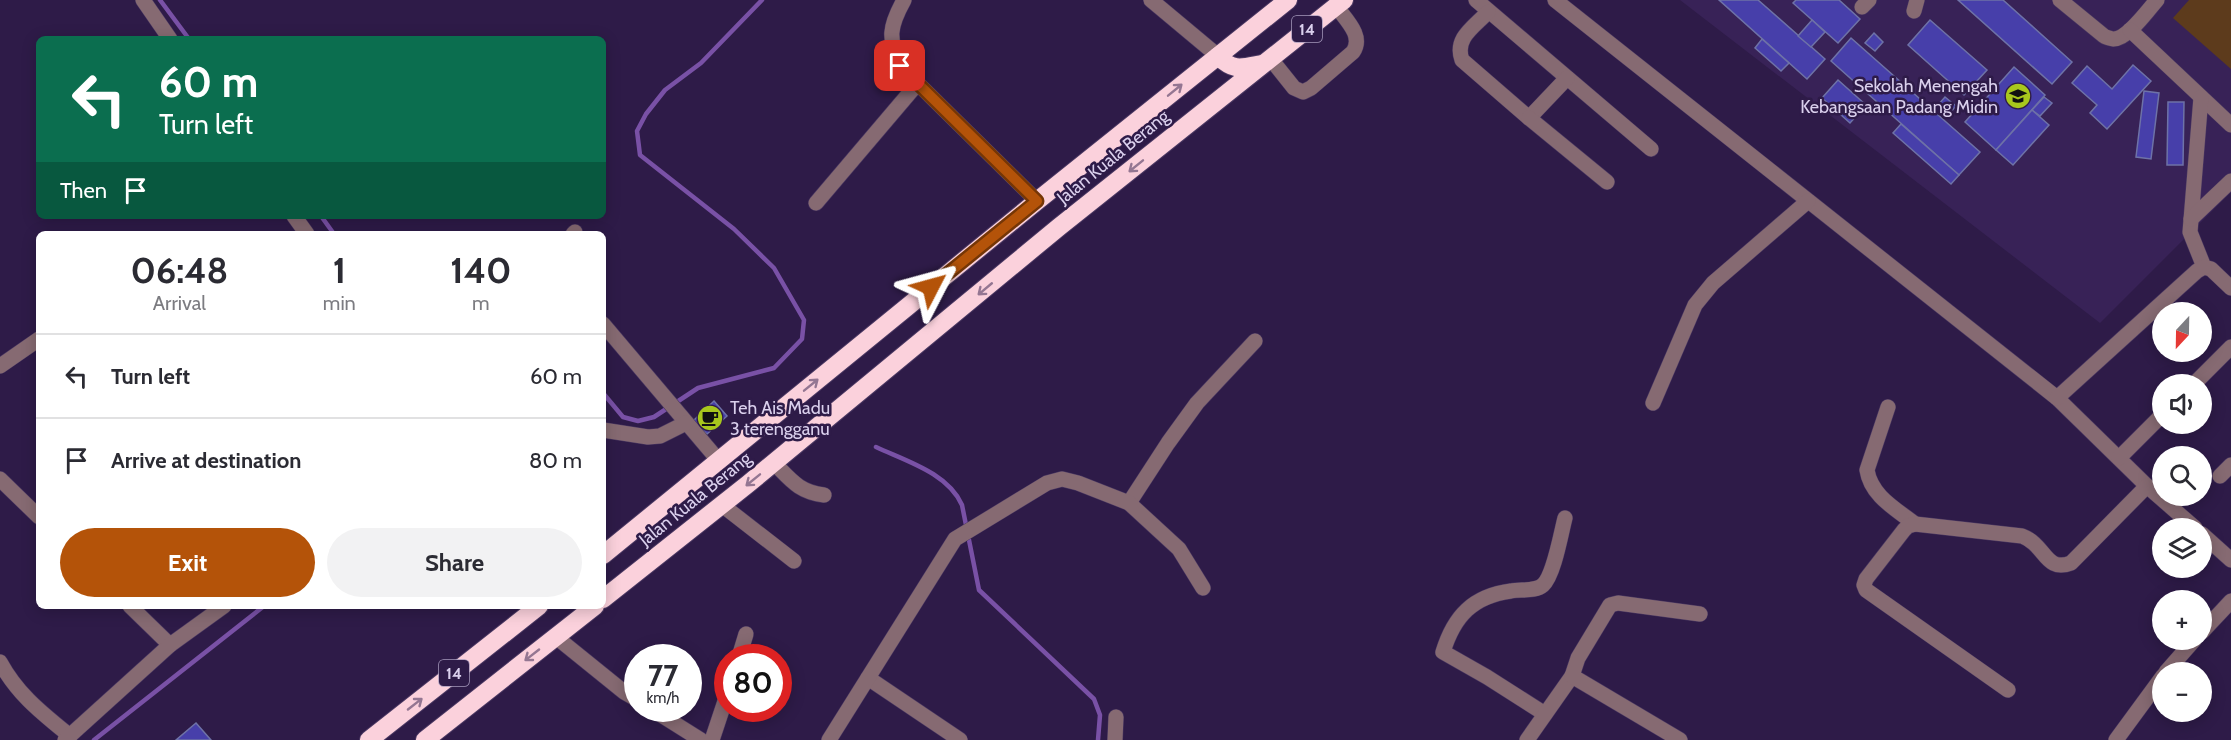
<!DOCTYPE html>
<meta charset="utf-8">
<style>
:root{--surface:#fff;--page:#f2f2f3;--text:#2b2b33;--muted:#7c7c81;--line:#e1e1e2;--accent:#b45309}
body{margin:0;font-family:Cabin,sans-serif;background:var(--page);color:var(--text);height:100vh;display:flex;flex-direction:column;font-size:22px;white-space:nowrap}
*{box-sizing:border-box;margin:0}
p{font-size:20px;color:var(--muted)}
.icon{flex:none;width:33px;height:33px;fill:none;stroke:currentColor;stroke-width:2;stroke-linecap:round;stroke-linejoin:round}
.map{position:relative;flex:1;overflow:hidden}
.side{position:absolute;left:36px;top:231px;width:570px;height:378px;display:flex;flex-direction:column;background:var(--surface);border-radius:9px;box-shadow:0 3px 15px #0003}
.side>*{flex:none}
.guide{position:absolute;left:36px;top:36px;width:570px;height:183px;border-radius:9px;box-shadow:0 3px 15px #0003;background:#0b6e4f;color:#fff;overflow:hidden}
.needle{width:39px;rotate:202deg}
.buttons{position:absolute;left:2152px;top:302px;display:grid;gap:12px}
.buttons a{display:grid;place-items:center;width:60px;height:60px;border-radius:50%;background:var(--surface);box-shadow:0 3px 15px #0003;font-size:30px}
.speed{position:absolute;left:624px;top:644px;display:flex;gap:12px;font-size:30px;font-weight:700;text-align:center}
.speed>*{display:grid;place-content:center;width:78px;height:78px;border-radius:50%;background:var(--surface);box-shadow:0 3px 15px #0003;line-height:1}
.speed small{font-size:15px;font-weight:400}
.speed .limit{border:9px solid #d22;background:#fff;color:#111}
.pin{position:absolute;display:grid;place-items:center;width:51px;height:51px;color:#fff;margin:-26px;border-radius:12px;box-shadow:0 3px 9px #0006}
.me{position:absolute;width:66px;margin:-33px;rotate:51deg;stroke-linejoin:round;filter:drop-shadow(0 0 4px #0008)}
.turn{display:flex;align-items:center;gap:21px;height:126px;padding:0 24px;font-size:27px}
.turn .icon{width:78px;height:78px;stroke-width:2.5}
.turn b{display:block;font-size:42px;line-height:51px}
.then{display:flex;align-items:center;height:57px;padding:0 24px;background:#0003;gap:12px;font-size:22px}
.eta{display:flex;justify-content:space-evenly;align-items:center;height:102px;text-align:center}
.eta b{font-size:36px;font-weight:700;line-height:42px}
.action{display:flex;gap:12px;margin-top:auto;padding:12px 24px}
.action a{flex:1;height:69px;border-radius:36px;background:var(--accent);color:#fff;font-size:24px;font-weight:700;line-height:69px;text-align:center}
.action a+a{background:var(--page);color:var(--text)}
ul{padding:0;list-style:none}
li{display:flex;align-items:center;gap:18px;height:84px;padding:0 24px;border-top:2px solid var(--line)}
li div{flex:1}
li b{display:block;font-size:22px}
li em{font-style:normal}
.map>svg:first-child{display:block}
.built{fill:#382257}
.green{fill:#5d3b1c}
.lines{fill:none;stroke-linecap:round;stroke-linejoin:round}
.stream{stroke:#7951a6;stroke-width:4.5}
.building{fill:#473faa;stroke:#6e72a7;stroke-width:1.5}
.minor-casing{stroke:#4a3862;stroke-width:16}
.highway-casing{stroke:#4a3862;stroke-width:20}
.minor{stroke:#866a72;stroke-width:15}
.highway{stroke:#fbd1dc;stroke-width:18}
.oneway{stroke:#947692}
.route-casing{stroke:#753606;stroke-width:15}
.route{stroke:#b45309;stroke-width:10}
.labels{text-anchor:middle;stroke-width:5;stroke-linejoin:round;paint-order:stroke}
.shield{fill:#2e1b48;stroke:#a69abc;stroke-width:1.5}
.shield-label{font-size:16px;font-weight:bold;fill:#dad0ed}
.poi-label{font-size:18px;fill:#dad0ed;stroke:#2e1b48;text-anchor:end}
.street-label{font-size:18px;fill:#dad0ed;stroke:#2e1b48}
</style>
<div class="map">
<svg width="2231" height="740" viewBox="0 0 2231 740">
<rect width="100%" height="100%" fill="#2e1b48"/>
<polygon class="built" points="1680,0 2231,0 2231,192 2100,323"/>
<polygon class="green" points="2189,0 2231,0 2231,69 2173,18"/>
<g class="lines">
<g class="stream">
<polyline points="160,0 189,39"/>
<polyline points="321,216 334,234"/>
<polyline points="603,393 623,417 638,421 654,417 698,388 774,368 802,339 804,320 774,268 734,229 640,155 637,131 646,114 665,90 701,63 762,0"/>
<path d="M876,447C906,461 948,473 962,505L979,590L1094,699L1100,715L1098,740"/>
<polyline points="94,740 264,606"/>
</g>
</g>
<g class="building">
<polygon points="1719,0 1758,0 1825,59 1807,79"/>
<polygon points="1796,0 1839,0 1860,19 1838,43 1793,3"/>
<polygon points="1958,0 2003,0 2072,62 2052,84"/>
<polygon points="1812,20 1825,32 1811,47 1798,36"/>
<polygon points="1930,20 1987,70 1964,95 1908,45"/>
<polygon points="1874,33 1883,42 1875,51 1865,43"/>
<polygon points="1851,38 1980,152 1959,175 1831,61"/>
<polygon points="1762,39 1789,63 1781,71 1755,48"/>
<polygon points="2133,65 2151,81 2107,129 2090,113 2097,105 2072,83 2087,66 2112,89"/>
<polygon points="2014,67 2045,95 1996,150 1965,122"/>
<polygon points="1838,80 1866,105 1850,123 1822,98"/>
<polygon points="2144,91 2159,93 2151,159 2136,157"/>
<polygon points="1945,97 1956,106 1948,115 1938,105"/>
<polygon points="2044,97 2052,103 2040,116 2032,110"/>
<polygon points="2168,102 2184,102 2183,165 2167,165"/>
<polygon points="2032,110 2049,125 2013,165 1996,150"/>
<polygon points="1901,124 1959,175 1951,184 1893,133"/>
<polygon points="714,401 727,416 707,434 693,421"/>
<polygon points="196,723 211,740 176,740"/>
</g>
<g class="lines">
<g class="minor-casing">
<g id="minor">
<polyline points="143,0 170,39"/>
<path d="M904,0C889,27 888,38 900,66L1037,201"/>
<polyline points="1151,0 1218,56"/>
<polyline points="1476,0 1651,149"/>
<polyline points="1555,0 2057,398 2147,486 2195,528"/>
<path d="M2060,0L2104,36C2105,37 2112,39 2113,39C2127,40 2148,10 2157,0"/>
<polyline points="1862,7 1869,0"/>
<polyline points="1914,11 1917,0"/>
<path d="M1488,12C1474,27 1454,38 1462,60L1529,118L1567,78"/>
<polyline points="2130,30 2231,125"/>
<path d="M1270,58L1294,88L1303,92L1311,88L1353,52C1364,36 1346,20 1336,6"/>
<polyline points="2201,97 2190,232 2204,267 2211,269 2231,288"/>
<polyline points="1529,118 1607,182"/>
<polyline points="816,203 918,83"/>
<polyline points="294,216 307,234"/>
<polyline points="2191,219 2231,181"/>
<polyline points="573,234 575,232"/>
<polyline points="603,324 719,461"/>
<polyline points="0,366 39,339"/>
<polyline points="2194,384 2231,347"/>
<polyline points="2057,398 2197,271 2204,267"/>
<polyline points="1653,403 1695,305 1713,283 1808,201"/>
<path d="M1888,407L1867,470C1871,496 1896,509 1915,524"/>
<polyline points="603,430 648,437 660,436 686,423"/>
<polyline points="2119,458 2163,414"/>
<path d="M774,463C791,480 799,492 824,495"/>
<polyline points="2220,476 2231,465"/>
<polyline points="0,479 39,517"/>
<polyline points="1129,503 1168,443 1197,403 1255,341"/>
<polyline points="722,505 794,561"/>
<polyline points="2202,534 2231,560"/>
<polyline points="130,606 170,645"/>
<polyline points="2202,632 2231,601"/>
<polyline points="556,637 624,692 638,700"/>
<polyline points="739,657 746,634"/>
<path d="M0,662C18,695 42,713 70,736"/>
<polyline points="2166,672 2195,639"/>
<polyline points="868,678 960,740"/>
<path d="M2008,690L1866,590L1864,585L1866,579L1904,530L1908,526L1915,524L2022,536C2046,545 2045,573 2071,563L2147,486"/>
<polyline points="650,708 701,740"/>
<path d="M1545,714L1487,677L1443,652C1454,616 1473,596 1511,591C1521,589 1535,592 1543,585C1554,575 1561,533 1565,518"/>
<polyline points="65,740 170,645 224,606"/>
<polyline points="712,740 728,692"/>
<polyline points="829,740 955,539 1047,483 1062,479 1078,483 1129,503 1179,549 1203,588"/>
<polyline points="1115,740 1116,717"/>
<polyline points="1527,740 1572,676"/>
<polyline points="1680,740 1572,676 1578,658 1610,605 1618,603 1700,614"/>
<polyline points="2116,740 2163,676"/>
</g>
</g>
<g class="highway-casing">
<g id="highway">
<path d="M1218,56C1234,72 1241,68 1262,64"/>
<polyline points="603,555 1037,201 1288,0"/>
<polyline points="603,599 748,484 1059,227 1344,0"/>
<polyline points="369,740 539,606"/>
<polyline points="425,740 595,606"/>
</g>
</g>
<use href="#minor" class="minor"/>
<use href="#highway" class="highway"/>
</g>
<defs><path id="oneway-shaft" d="M-6 0H5M1.5-3L5.5 0L1.5 3" fill="none" stroke-width="1.6" stroke-linecap="round" stroke-linejoin="round" transform="scale(1.5)"/></defs>
<g class="oneway">
<use href="#oneway-shaft" transform="translate(1175 90) rotate(-39)"/>
<use href="#oneway-shaft" transform="translate(1136 166) rotate(141)"/>
<use href="#oneway-shaft" transform="translate(985 289) rotate(140)"/>
<use href="#oneway-shaft" transform="translate(811 385) rotate(-39)"/>
<use href="#oneway-shaft" transform="translate(753 480) rotate(141)"/>
<use href="#oneway-shaft" transform="translate(532 655) rotate(142)"/>
<use href="#oneway-shaft" transform="translate(415 704) rotate(-38)"/>
</g>
<g class="lines">
<g class="route-casing">
<polyline id="route" points="900,66 1037,201 931,287"/>
</g>
<use href="#route" class="route"/>
</g>
<defs>
<g id="school-disc" transform="scale(1.35)"><circle r="9.5" fill="#a8c71d" stroke="#2e1b48"/><path d="M0-5L7-2L0 1L-7-2ZM-4 1L0 2.5L4 1V4Q0 6-4 4Z" fill="#111"/></g>
<g id="cafe-disc" transform="scale(1.35)"><circle r="9.5" fill="#a8c71d" stroke="#2e1b48"/><path d="M-5.5-4.5H6V0H3Q3 3.5 0 3.5H-2.5Q-5.5 3.5-5.5 0ZM3-3.2v2h1.7v-2ZM-6 4.5H4V6H-6Z" fill="#111"/></g>
</defs>
<g fill-rule="evenodd">
<use href="#school-disc" x="2018" y="96"/>
<use href="#cafe-disc" x="710" y="418"/>
</g>
<g class="labels">
<g class="shield">
<rect x="1292" y="16" width="30" height="26" rx="4.5"/>
<rect x="439" y="660" width="30" height="26" rx="4.5"/>
</g>
<g class="shield-label">
<text x="1307" y="35">14</text>
<text x="454" y="679">14</text>
</g>
<g class="poi-label">
<text x="1998" y="92">Sekolah Menengah<tspan x="1998" dy="21">Kebangsaan Padang Midin</tspan></text>
<text x="730" y="414" text-anchor="start">Teh Ais Madu<tspan x="730" dy="21">3 terengganu</tspan></text>
</g>
<g class="street-label">
<text transform="translate(1113 157) rotate(-39)" y="6">Jalan Kuala Berang</text>
<text transform="translate(695 499) rotate(-39)" y="6">Jalan Kuala Berang</text>
</g>
</g>
</svg>
<div class="buttons">
<a><svg class="needle" viewBox="-14 -14 28 28"><path d="M0-13l5 13h-10z" fill="#e53935"/><path d="M0 13l5-13h-10z" fill="#7c7c81"/></svg></a>
<a><svg class="icon" aria-label="sound" viewBox="0 0 24 24"><path d="M4 9h4l5-4v14l-5-4H4zM17 9q2 3 0 6"/></svg></a>
<a><svg class="icon" aria-label="search" viewBox="0 0 24 24"><circle cx="10" cy="10" r="6"/><path d="M15 15l6 6"/></svg></a>
<a><svg class="icon" aria-label="layers" viewBox="0 0 24 24"><path d="M12 4l9 5-9 5-9-5zM3 14l9 5 9-5"/></svg></a>
<a>+</a>
<a>−</a>
</div>
<div class="speed"><div>77<small>km/h</small></div><div class="limit">80</div></div>
<div class="pin" style="left:900px;top:66px;background:#d93025"><svg class="icon" aria-label="arrive" viewBox="0 0 24 24"><path d="M6 21V4h12l-3 4 3 4H6"/></svg></div>
<svg class="me" style="left:931px;top:287px" viewBox="-20 -20 40 40"><path d="M0-17L14 15 0 8-14 15z" fill="#b45309" stroke="#fff" stroke-width="4"/></svg>
<div class="guide">
<div class="turn"><svg class="icon" aria-label="left" viewBox="0 0 24 24"><path d="M17 20v-9H6M10 6l-5 5 5 5"/></svg><div><b>60 m</b>Turn left</div></div>
<div class="then">Then<svg class="icon" aria-label="arrive" viewBox="0 0 24 24"><path d="M6 21V4h12l-3 4 3 4H6"/></svg></div>
</div>
<section class="side">
<div class="eta">
<div><b>06:48</b><p>Arrival</p></div>
<div><b>1</b><p>min</p></div>
<div><b>140</b><p>m</p></div>
</div>
<ul>
<li><svg class="icon" aria-label="left" viewBox="0 0 24 24"><path d="M17 20v-9H6M10 6l-5 5 5 5"/></svg><div><b>Turn left</b></div><em>60 m</em></li>
<li><svg class="icon" aria-label="arrive" viewBox="0 0 24 24"><path d="M6 21V4h12l-3 4 3 4H6"/></svg><div><b>Arrive at destination</b></div><em>80 m</em></li>
</ul>
<div class="action"><a>Exit</a><a>Share</a></div>
</section>
</div>
